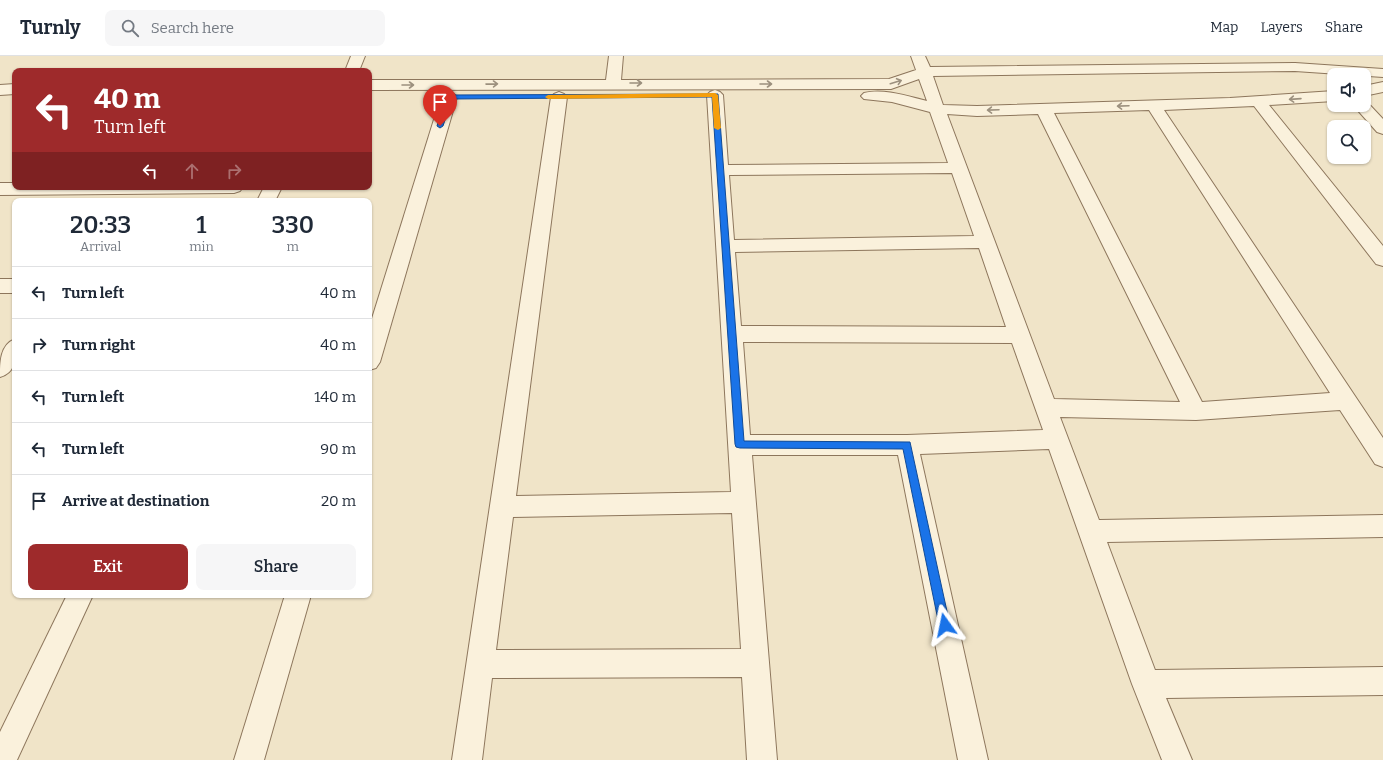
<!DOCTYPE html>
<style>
:root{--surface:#fff;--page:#f6f6f7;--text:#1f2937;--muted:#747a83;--line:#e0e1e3;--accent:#9e2a2b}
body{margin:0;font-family:Bitter,serif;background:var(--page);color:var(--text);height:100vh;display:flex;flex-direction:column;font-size:15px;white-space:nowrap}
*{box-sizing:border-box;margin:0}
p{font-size:13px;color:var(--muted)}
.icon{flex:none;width:22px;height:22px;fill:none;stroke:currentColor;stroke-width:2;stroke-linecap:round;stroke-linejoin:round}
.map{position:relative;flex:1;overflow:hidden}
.side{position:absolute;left:12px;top:142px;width:360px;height:400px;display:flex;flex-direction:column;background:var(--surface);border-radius:8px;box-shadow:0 1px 3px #0004}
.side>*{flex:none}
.guide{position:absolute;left:12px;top:12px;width:360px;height:122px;border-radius:8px;box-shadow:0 1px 3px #0004;background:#9e2a2b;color:#fff;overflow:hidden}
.fabs{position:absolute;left:1327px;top:12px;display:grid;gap:8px}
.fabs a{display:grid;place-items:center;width:44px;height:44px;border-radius:8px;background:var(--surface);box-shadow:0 1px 3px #0004;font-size:20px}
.pin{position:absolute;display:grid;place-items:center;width:34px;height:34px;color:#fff;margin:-41px -17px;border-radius:50% 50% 50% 0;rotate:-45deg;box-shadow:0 0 4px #0007}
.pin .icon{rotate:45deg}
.me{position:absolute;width:44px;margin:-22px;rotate:348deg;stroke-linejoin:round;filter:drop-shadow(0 0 3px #0008)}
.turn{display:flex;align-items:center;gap:14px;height:84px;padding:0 16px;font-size:18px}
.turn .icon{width:52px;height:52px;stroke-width:2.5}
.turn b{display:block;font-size:28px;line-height:34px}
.lanes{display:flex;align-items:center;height:38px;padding:0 16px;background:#0003;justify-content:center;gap:20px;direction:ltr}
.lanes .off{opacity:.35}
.eta{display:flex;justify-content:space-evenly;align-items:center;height:68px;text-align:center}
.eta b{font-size:24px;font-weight:600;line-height:28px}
.button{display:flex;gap:8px;margin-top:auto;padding:8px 16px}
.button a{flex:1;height:46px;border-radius:8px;background:var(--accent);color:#fff;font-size:16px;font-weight:600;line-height:46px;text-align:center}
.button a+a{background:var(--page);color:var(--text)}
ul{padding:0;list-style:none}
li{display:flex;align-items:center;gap:12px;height:52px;padding:0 16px;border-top:1px solid var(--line)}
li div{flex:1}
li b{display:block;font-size:15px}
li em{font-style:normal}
header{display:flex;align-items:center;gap:24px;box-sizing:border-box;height:56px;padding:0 20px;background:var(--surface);border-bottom:1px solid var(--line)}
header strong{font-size:19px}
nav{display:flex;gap:22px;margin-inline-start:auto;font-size:14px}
.search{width:280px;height:36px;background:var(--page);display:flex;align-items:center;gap:10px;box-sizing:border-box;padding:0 14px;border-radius:8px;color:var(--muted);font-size:15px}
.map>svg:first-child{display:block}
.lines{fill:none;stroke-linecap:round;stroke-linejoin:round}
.minor-casing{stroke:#8d765c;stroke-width:2}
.minor{fill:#faf1dc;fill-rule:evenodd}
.oneway{stroke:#9c907e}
.route{fill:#1a73e8;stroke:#114b97}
.slow{fill:#f59e0b}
</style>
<header>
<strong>Turnly</strong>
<div class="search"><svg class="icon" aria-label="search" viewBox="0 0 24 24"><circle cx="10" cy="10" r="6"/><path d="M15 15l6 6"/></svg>Search here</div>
<nav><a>Map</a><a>Layers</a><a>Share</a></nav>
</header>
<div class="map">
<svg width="1383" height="704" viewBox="0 0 1383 704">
<rect width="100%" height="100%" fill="#f0e4c8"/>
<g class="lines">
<g class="minor-casing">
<g id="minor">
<polygon points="351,0 365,0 359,15 345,15"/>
<path d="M609,0H623L621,24L889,23L916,14L911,0H925L930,11L1295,7L1383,13V21L1295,15L933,20L943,49L977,50L1230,42L1334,35V45L1269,49L1383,190V210L1376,208L1254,50L1164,54L1383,382V411L1375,408L1340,354L1196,364L1060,361L1099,464L1383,459V481L1107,486L1155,614L1383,611V639L1166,642L1192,704H1162L1132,628L1049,393L920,398L988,704H958L898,399H752L777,704H747L742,621L492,622L482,704H452L551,41L554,38L559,36L564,38L567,41L516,440L731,436L707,39L710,36L715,34L720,36L723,39L728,109L948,107L930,56L892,46L864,43L861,40L864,37C884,32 907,40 927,45L919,23L891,33L369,34V24H606ZM1149,54L1330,337L1202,346L1054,57ZM947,58L977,60L1038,58L1180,346L1054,343ZM952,117L974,180L734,184L729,119ZM979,192L1006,271L741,270L735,196ZM743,286L1012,287L1043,374L907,379H750ZM732,457L741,593L496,594L513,461Z"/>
<polygon points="1383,26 1383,36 1364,40 1364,30"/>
<polygon points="15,28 15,38 0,39 0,29"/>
<polygon points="449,36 454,38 457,41 380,306 376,312 369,314 369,272 441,41 444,38"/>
<polygon points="1364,45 1367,46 1383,63 1383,78 1377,76 1353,49 1364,49"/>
<polygon points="0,127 15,127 15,131 243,131 240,135 234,137 0,139"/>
<polygon points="264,131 282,131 275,145 257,145"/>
<rect x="0" y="223" width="15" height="14"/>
<path d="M15,283C15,299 18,316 0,321C0,306 0,289 15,283Z"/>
<polygon points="67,539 93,539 17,704 0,704 0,676"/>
<polygon points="285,539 311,539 264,704 234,704"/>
</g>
</g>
<use href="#minor" class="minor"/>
</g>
<defs><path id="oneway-shaft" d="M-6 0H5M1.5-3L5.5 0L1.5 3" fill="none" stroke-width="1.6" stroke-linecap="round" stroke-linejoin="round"/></defs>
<g class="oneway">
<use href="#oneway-shaft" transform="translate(896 26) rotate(-17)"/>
<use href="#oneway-shaft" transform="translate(636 27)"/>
<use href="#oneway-shaft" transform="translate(492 28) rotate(-1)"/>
<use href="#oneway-shaft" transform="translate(766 28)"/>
<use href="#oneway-shaft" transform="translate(408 29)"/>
<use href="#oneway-shaft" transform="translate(1295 43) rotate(176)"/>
<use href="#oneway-shaft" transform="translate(1123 50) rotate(178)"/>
<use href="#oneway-shaft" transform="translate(993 54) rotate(178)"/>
</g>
<polygon class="route" points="718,38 744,385 910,386 950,569 948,573 945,574 941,573 939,569 903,393 740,392 736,391 735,388 712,41 452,43 443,70 440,72 437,70 446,41 449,39"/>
<polygon class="slow" points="715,37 718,39 721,72 718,74 714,72 712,41 548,43 545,41 548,39"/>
</svg>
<div class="fabs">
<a><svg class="icon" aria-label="sound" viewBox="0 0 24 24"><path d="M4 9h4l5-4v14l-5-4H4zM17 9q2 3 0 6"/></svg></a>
<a><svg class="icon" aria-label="search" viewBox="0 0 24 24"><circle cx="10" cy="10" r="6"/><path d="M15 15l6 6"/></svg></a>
</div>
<div class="pin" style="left:440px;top:70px;background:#d93025"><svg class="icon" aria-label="arrive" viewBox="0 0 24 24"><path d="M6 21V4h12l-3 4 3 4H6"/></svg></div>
<svg class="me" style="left:945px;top:569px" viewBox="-20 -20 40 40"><path d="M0-17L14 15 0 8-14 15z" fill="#1a73e8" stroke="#fff" stroke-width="4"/></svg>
<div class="guide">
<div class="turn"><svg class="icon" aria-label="left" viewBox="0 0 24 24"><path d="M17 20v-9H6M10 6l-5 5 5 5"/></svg><div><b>40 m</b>Turn left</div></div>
<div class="lanes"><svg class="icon" aria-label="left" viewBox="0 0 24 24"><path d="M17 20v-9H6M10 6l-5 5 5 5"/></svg><svg class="icon off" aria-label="ahead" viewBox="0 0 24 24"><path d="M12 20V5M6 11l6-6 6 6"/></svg><svg class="icon off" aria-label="right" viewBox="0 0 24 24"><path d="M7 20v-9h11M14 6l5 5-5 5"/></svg></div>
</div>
<section class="side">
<div class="eta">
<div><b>20:33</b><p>Arrival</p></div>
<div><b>1</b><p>min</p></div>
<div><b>330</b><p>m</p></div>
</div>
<ul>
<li><svg class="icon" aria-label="left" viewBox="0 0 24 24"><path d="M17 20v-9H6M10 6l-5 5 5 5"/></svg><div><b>Turn left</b></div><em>40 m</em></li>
<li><svg class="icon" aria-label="right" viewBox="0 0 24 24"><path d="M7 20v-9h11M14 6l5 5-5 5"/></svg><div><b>Turn right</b></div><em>40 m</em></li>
<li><svg class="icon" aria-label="left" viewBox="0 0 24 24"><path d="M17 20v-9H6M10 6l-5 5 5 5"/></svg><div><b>Turn left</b></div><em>140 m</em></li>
<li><svg class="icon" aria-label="left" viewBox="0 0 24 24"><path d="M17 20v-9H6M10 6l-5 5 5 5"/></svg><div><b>Turn left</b></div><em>90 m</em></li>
<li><svg class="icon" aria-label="arrive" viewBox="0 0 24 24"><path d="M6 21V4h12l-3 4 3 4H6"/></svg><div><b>Arrive at destination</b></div><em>20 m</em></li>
</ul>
<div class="button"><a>Exit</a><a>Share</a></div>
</section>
</div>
